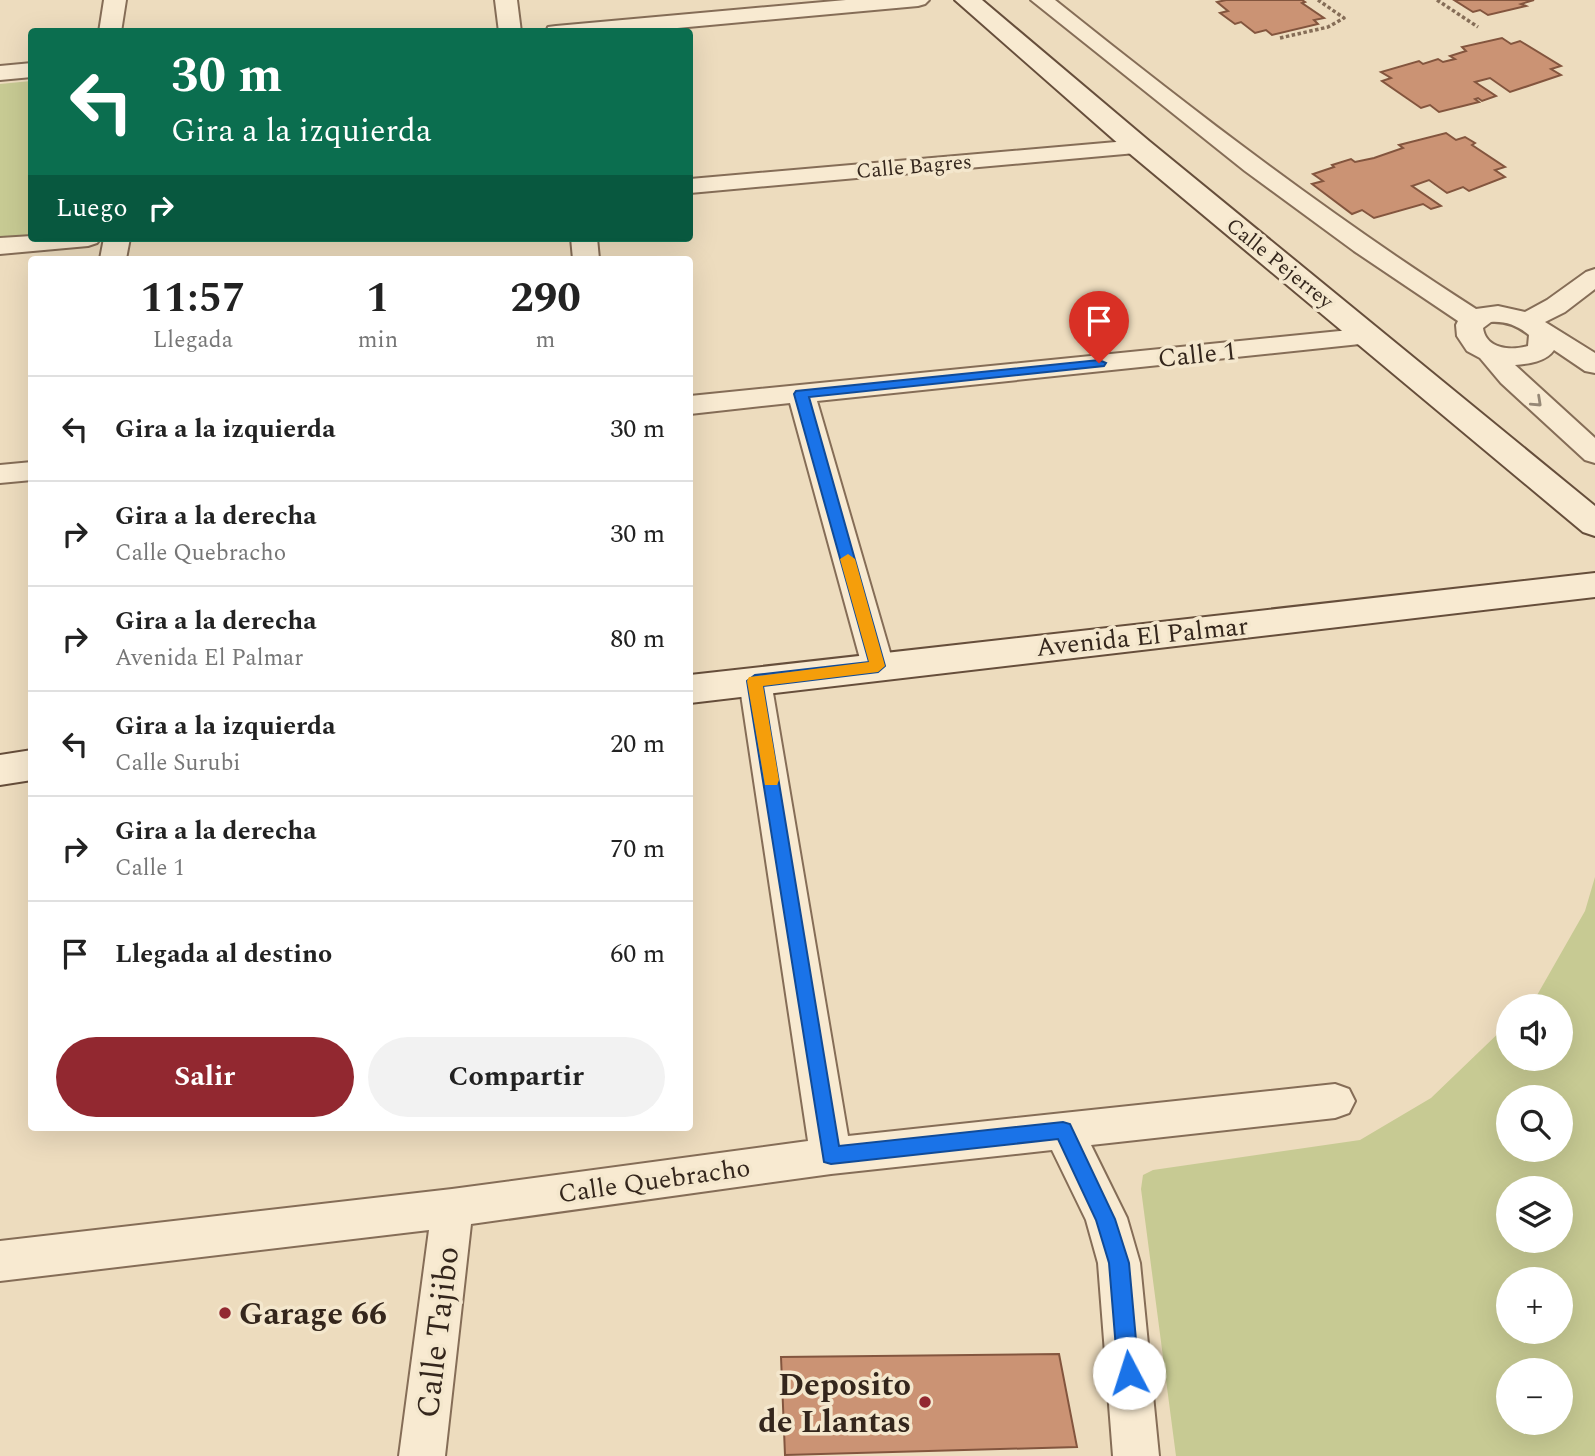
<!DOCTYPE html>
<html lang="es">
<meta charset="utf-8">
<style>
:root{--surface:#fff;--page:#f2f2f2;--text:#222;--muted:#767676;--line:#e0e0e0;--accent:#922830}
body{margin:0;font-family:Spectral,serif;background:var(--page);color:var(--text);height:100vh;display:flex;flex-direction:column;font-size:26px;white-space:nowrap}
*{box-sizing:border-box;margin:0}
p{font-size:23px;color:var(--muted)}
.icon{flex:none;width:38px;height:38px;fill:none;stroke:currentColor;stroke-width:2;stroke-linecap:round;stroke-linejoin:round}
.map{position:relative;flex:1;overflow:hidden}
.sheet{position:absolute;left:28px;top:256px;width:665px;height:875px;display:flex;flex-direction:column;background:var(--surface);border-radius:7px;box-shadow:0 7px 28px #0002}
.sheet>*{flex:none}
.top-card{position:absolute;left:28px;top:28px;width:665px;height:214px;border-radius:7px;box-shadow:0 7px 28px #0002;background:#0b6e4f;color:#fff;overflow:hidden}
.fabs{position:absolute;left:1496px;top:994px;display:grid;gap:14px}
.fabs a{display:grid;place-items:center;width:77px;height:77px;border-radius:50%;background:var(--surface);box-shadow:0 7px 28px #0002;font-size:35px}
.pin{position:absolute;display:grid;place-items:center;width:60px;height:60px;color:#fff;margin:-72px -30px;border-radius:50% 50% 50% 0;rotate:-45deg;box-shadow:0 0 7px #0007}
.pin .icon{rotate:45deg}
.me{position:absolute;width:77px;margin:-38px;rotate:355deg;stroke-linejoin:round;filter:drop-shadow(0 0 5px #0008)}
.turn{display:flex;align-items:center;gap:24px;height:147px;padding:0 28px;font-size:32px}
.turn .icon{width:91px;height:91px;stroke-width:2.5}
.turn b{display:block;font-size:49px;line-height:60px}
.then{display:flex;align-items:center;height:66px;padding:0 28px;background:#0003;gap:14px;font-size:26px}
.eta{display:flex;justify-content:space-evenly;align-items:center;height:119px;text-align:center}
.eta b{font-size:42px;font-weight:700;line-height:49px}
.primary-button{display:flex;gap:14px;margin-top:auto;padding:14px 28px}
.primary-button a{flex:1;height:80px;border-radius:42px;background:var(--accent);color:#fff;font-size:28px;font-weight:700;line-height:80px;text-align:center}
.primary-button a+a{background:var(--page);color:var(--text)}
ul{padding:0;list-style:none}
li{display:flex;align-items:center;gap:21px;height:105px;padding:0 28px;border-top:2px solid var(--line)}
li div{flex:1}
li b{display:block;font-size:26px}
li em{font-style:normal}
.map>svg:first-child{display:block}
.green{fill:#c7ca93;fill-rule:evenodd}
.building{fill:#cb9374;stroke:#83553e;stroke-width:2}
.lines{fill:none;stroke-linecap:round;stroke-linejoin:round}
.street-casing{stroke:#856d57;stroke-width:4}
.secondary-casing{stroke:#664e3b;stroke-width:4}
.path{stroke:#856d57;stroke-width:3.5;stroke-dasharray:3.5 2.5;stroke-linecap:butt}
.street{fill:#f8ead1;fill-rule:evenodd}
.secondary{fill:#f8ead1;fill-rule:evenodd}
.oneway{stroke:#968876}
.route{fill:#1a73e8;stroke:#114b97;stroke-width:2}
.slow{fill:#f59e0b}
.poi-dot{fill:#922830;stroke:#f4e7cd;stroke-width:2.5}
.labels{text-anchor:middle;stroke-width:7;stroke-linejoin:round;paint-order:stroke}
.far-street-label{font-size:21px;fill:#34261c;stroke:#f4e7cd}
.street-label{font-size:26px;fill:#34261c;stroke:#f4e7cd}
.near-poi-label{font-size:32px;font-weight:bold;fill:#34261c;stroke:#f4e7cd;text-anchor:start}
.near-street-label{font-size:32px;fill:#34261c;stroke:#f4e7cd}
</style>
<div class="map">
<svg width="1595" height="1456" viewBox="0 0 1595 1456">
<rect width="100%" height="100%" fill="#eddcbe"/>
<g class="green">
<polygon points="31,81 31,237 0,240 0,84"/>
<path d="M1595,877V1456H1176L1141,1189L1143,1175L1153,1170L1360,1140L1431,1098L1508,1024V1059H1561V1006H1527L1536,997L1585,911ZM1508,1097H1561V1150H1508ZM1508,1188H1561V1241H1508ZM1508,1279H1561V1332H1508ZM1508,1370H1561V1423H1508Z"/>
</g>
<g class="building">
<polygon points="1226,0 1302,0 1305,2 1302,3 1324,18 1314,20 1318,24 1272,35 1266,30 1255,33 1241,22 1235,24 1220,13 1228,11 1217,2"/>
<polygon points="1454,0 1534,0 1521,4 1526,6 1488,15 1480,10 1473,12"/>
<polygon points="1502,38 1511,44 1520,41 1561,66 1551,69 1561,75 1510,92 1490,78 1475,82 1496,96 1482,101 1478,98 1475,99 1479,102 1439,112 1430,105 1421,108 1382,81 1391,78 1381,72 1419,61 1423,64 1438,59 1443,62 1455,59 1450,56 1466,51 1462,47"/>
<polygon points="1446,133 1456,140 1465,137 1475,143 1472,145 1505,167 1495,170 1505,177 1469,191 1463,187 1447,193 1429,180 1412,186 1441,206 1431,209 1423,204 1374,218 1362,210 1352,214 1312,184 1323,181 1313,174 1334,167 1332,165 1351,159 1355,162 1374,158 1403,148 1399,145"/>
<polygon points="1059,1354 1077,1447 785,1455 781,1357"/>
</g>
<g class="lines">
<g class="street-casing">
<g id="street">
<polygon points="104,0 126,0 121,32 99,32"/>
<polygon points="495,0 517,0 521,32 499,32"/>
<polygon points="846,0 929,0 925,4 918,6 634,32 546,32 548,27 556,26"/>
<path d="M1031,0H1055C1191,109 1329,215 1476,309L1498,306L1525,312L1547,300L1586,272L1595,269V289L1565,312L1545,322L1595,353V373L1585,371L1554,350C1546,362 1528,364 1515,365L1595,438V463L1585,460L1501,383L1480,358L1467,351L1457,336L1456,325L1458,321L1354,251L1245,171ZM1491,322C1506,321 1518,326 1529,335L1528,346C1510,351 1486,349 1483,328Z"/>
<polygon points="32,63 32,77 0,80 0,66"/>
<polygon points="1139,140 1147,142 1151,147 1147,152 690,193 690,179"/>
<polygon points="32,236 32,238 101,238 97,243 88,246 0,254 0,238"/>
<polygon points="104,238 130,238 126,259 100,259"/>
<polygon points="571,238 597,238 599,259 573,259"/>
<polygon points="1370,328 1379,330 1383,336 1379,342 817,401 894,666 889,674 878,678 867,674 862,666 790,403 690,414 690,396"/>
<polygon points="32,462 32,480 0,483 0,465"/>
<polygon points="755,669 766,673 771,681 848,1136 1335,1084 1349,1089 1355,1101 1349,1113 1335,1118 1091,1145 1127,1218 1140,1263 1159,1456 1113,1456 1098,1263 1086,1220 1052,1150 831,1174 471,1224 445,1456 399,1456 429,1230 0,1281 0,1241 452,1189 808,1141 739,681 744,673"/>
</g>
</g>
<g class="secondary-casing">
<g id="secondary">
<polygon points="955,0 982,0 1149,141 1595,506 1595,536 1583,532 1129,153"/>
<polygon points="1595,573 1595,597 690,703 690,675"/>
<polygon points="32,750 32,780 0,785 0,755"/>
</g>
</g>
<g class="path">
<polyline points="1437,0 1478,27"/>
<polyline points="1280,38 1328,27 1344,18 1318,0"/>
</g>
<use href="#street" class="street"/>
<use href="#secondary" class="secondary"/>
</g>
<defs><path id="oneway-chevron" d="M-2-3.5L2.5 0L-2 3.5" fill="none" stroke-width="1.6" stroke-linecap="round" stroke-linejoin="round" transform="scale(1.75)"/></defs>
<use class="oneway" href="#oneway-chevron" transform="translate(1537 402) rotate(43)"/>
<polygon class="route" points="1099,360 1106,363 1104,366 809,397 885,666 878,672 763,686 839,1146 1063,1122 1070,1124 1115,1219 1129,1263 1139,1373 1136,1381 1129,1384 1121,1381 1118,1373 1109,1263 1096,1220 1058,1139 831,1164 824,1162 747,681 755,675 869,662 794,394 796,391"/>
<polygon class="slow" points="848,554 855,559 885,666 878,672 763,686 779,780 777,785 765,785 747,681 749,677 869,662 840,559"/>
<g class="poi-dot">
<circle cx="225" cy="1313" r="7"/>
<circle cx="925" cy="1402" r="7"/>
</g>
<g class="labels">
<g class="far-street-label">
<text transform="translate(914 166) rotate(-5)" y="7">Calle Bagres</text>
<text transform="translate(1280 263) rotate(39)" y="7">Calle Pejerrey</text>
</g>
<g class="street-label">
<text transform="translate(1197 354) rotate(-6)" y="9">Calle 1</text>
<text transform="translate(1142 636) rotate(-6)" y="9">Avenida El Palmar</text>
<text transform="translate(654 1180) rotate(-8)" y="9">Calle Quebracho</text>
</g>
<g class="near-poi-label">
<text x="239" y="1324">Garage 66</text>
<text x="911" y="1395" text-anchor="end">Deposito<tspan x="911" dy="37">de Llantas</tspan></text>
</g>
<g class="near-street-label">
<text transform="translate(437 1332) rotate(-83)" y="11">Calle Tajibo</text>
</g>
</g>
</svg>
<div class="fabs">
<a><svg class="icon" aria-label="sound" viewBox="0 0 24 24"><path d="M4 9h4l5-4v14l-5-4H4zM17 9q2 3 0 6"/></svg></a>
<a><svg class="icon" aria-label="search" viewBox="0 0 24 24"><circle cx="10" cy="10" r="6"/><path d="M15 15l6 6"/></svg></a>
<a><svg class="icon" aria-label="layers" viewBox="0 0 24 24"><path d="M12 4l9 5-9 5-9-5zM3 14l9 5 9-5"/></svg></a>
<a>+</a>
<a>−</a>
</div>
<div class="pin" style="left:1099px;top:363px;background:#d93025"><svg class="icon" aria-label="arrive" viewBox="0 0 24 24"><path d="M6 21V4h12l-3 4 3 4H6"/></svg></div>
<svg class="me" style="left:1129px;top:1373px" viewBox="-20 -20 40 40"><circle r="19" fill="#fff"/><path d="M0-13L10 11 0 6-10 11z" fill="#1a73e8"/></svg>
<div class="top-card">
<div class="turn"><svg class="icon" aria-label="left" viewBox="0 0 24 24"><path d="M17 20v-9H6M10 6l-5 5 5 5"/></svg><div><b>30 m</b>Gira a la izquierda</div></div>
<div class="then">Luego<svg class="icon" aria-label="right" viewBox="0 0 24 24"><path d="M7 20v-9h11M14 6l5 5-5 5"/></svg></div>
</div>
<section class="sheet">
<div class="eta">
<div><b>11:57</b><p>Llegada</p></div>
<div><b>1</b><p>min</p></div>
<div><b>290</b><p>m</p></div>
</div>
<ul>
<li><svg class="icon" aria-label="left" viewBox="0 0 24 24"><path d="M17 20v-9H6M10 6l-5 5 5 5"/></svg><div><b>Gira a la izquierda</b></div><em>30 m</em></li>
<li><svg class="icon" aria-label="right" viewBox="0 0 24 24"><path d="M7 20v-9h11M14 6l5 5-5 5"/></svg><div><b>Gira a la derecha</b><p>Calle Quebracho</p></div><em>30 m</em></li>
<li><svg class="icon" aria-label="right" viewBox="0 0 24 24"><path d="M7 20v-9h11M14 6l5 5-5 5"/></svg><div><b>Gira a la derecha</b><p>Avenida El Palmar</p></div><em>80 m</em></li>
<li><svg class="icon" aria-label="left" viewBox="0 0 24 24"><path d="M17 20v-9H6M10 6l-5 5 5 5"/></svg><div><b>Gira a la izquierda</b><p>Calle Surubi</p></div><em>20 m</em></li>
<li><svg class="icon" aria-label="right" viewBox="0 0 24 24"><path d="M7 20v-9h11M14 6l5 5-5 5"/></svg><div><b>Gira a la derecha</b><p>Calle 1</p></div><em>70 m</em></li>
<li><svg class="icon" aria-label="arrive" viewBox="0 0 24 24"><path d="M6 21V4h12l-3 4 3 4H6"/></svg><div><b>Llegada al destino</b></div><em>60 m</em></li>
</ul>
<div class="primary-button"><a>Salir</a><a>Compartir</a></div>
</section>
</div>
